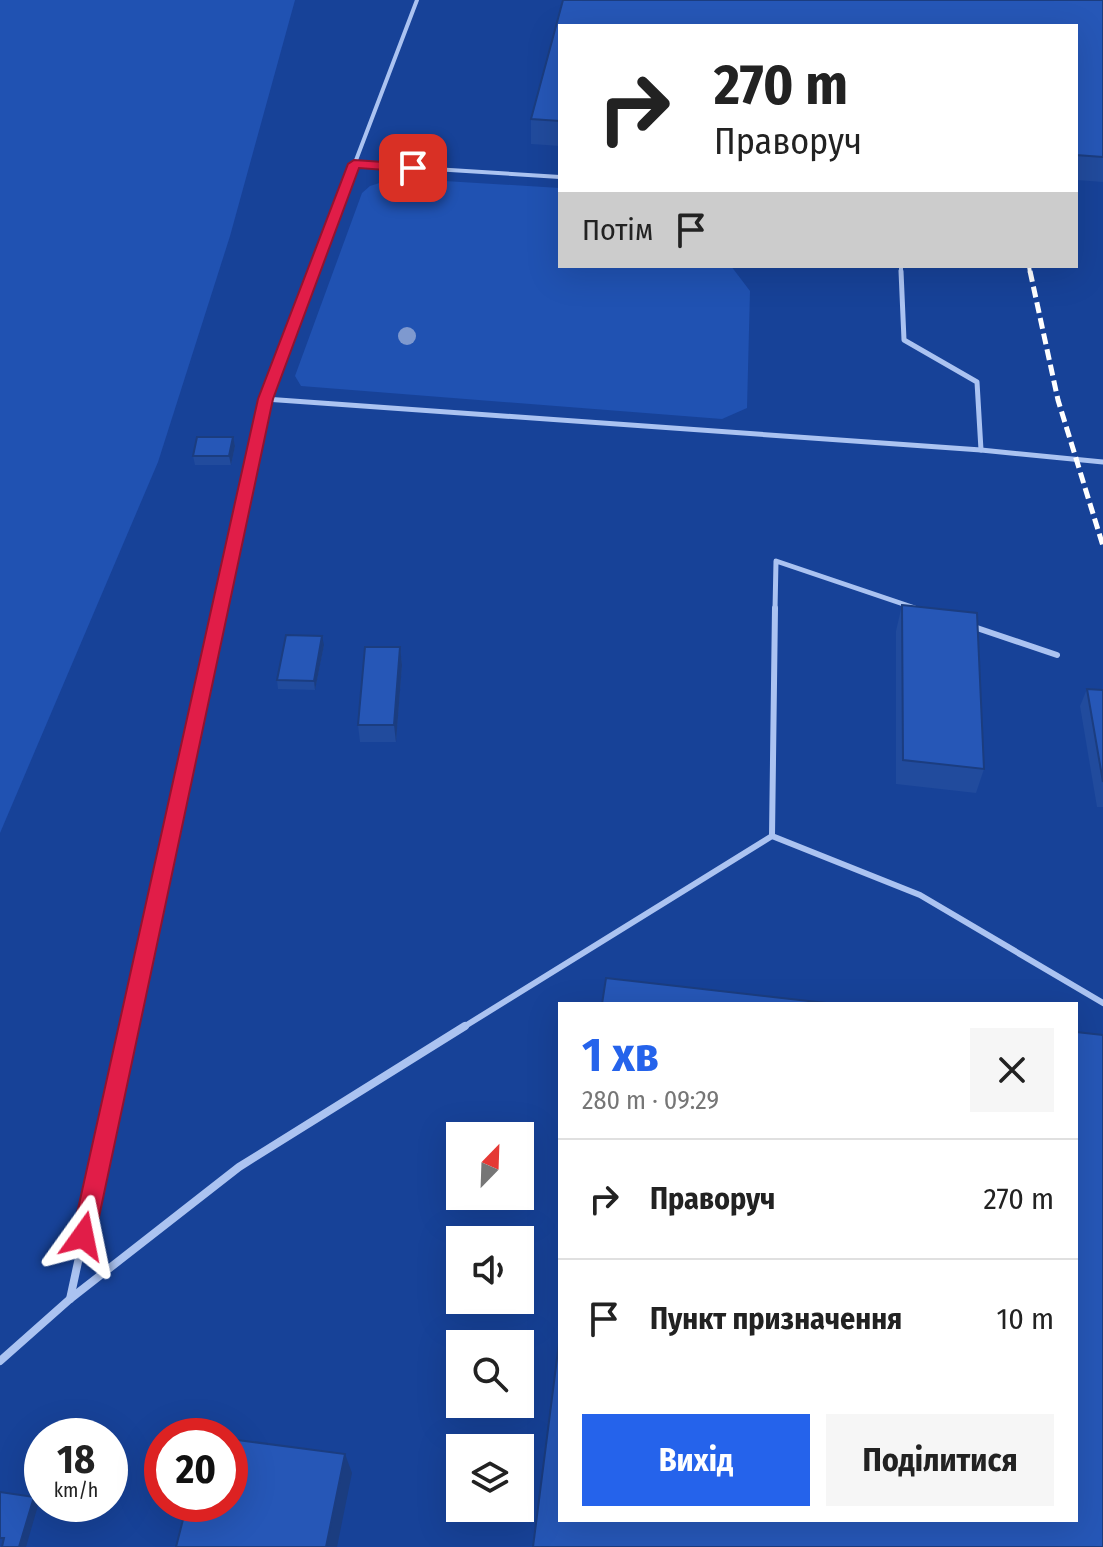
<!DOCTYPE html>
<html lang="uk">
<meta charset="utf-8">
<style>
:root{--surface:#fff;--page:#f6f6f6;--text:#222;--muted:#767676;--line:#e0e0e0;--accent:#2563eb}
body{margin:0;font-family:"Fira Sans Condensed",sans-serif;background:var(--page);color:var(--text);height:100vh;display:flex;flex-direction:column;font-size:30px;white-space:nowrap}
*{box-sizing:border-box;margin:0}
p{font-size:26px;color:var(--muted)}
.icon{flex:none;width:44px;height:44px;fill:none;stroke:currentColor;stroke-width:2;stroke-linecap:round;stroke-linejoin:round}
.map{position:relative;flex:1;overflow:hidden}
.panel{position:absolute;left:558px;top:1002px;width:520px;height:520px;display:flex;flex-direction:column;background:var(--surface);border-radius:0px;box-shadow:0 8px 32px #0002}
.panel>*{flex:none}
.banner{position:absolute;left:558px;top:24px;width:520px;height:244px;border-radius:0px;box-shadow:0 8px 32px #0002;background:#fff;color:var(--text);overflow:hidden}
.needle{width:52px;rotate:23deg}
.tools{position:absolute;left:446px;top:1122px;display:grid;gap:16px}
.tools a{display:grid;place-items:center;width:88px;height:88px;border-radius:0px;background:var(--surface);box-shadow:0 8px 32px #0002;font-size:40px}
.speed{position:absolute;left:24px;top:1418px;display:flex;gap:16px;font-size:40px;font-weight:700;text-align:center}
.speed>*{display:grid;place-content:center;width:104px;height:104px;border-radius:50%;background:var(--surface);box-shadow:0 8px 32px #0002;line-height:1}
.speed small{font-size:20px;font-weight:400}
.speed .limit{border:12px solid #d22;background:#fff;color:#111}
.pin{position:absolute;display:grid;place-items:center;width:68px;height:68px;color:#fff;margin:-34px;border-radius:16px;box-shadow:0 4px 12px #0006}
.me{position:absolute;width:88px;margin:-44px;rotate:12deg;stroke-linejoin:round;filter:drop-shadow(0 0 6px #0008)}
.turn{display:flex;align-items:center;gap:28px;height:168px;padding:0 24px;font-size:36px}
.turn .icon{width:104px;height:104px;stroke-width:2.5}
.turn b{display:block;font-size:56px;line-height:68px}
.then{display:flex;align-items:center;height:76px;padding:0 24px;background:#0003;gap:16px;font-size:30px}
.round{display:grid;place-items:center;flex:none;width:84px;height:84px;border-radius:0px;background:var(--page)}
.overview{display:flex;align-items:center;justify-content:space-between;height:136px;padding:0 24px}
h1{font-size:48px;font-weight:700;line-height:60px;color:var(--accent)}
.primary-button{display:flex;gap:16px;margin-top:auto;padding:16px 24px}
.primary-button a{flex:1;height:92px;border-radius:0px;background:var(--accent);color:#fff;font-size:32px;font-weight:700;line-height:92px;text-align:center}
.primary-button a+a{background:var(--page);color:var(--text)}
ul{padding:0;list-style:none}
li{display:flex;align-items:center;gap:24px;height:120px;padding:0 24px;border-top:2px solid var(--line)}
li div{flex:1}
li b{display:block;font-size:30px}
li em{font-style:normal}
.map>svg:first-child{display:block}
.green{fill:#2052b2}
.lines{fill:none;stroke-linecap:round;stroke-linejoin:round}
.service-far3{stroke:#abc3f1;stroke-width:4}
.service-far2{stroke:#abc3f1;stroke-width:5}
.service-far1{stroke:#abc3f1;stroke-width:6}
.service{stroke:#abc3f1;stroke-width:8}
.rail-far1{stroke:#fff;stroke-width:4;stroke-dasharray:9 4;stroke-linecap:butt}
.rail{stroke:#fff;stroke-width:5;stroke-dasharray:11 5;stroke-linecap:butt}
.tree{fill:#7e99cf}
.wall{fill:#214b9d}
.shaded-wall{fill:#1b3d80}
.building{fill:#2657b7;stroke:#1b3d80;stroke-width:2}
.route{fill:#e11d48;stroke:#92132f;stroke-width:2}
</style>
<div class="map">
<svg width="1103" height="1547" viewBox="0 0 1103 1547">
<rect width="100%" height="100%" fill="#174298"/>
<g class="green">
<polygon points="0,0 295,0 230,236 158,462 0,833"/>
<polygon points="395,178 560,188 560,266 731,266 750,291 747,408 722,419 301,386 295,376 362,193 370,186"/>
</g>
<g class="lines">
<g class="service-far3">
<polyline points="354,164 560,177"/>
<polyline points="901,266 901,273"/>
<polyline points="313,273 417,0"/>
</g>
<g class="service-far2">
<polyline points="901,271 904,340 977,382 981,450"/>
<polyline points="265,399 981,450 1103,462"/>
<polyline points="219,610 265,399 314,271"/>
<polyline points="775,610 776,561 915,608"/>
</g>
<g class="service-far1">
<polyline points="971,626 1057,655"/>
<polyline points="772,836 920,895 1103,1003"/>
<polyline points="129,1028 220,608"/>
<polyline points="462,1028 772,836 775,608"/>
</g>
<g class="service">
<polyline points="70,1299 129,1026"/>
<polyline points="0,1361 70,1299 239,1167 465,1026"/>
</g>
<polyline class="rail-far1" points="1029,266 1030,273"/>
<polyline class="rail" points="1030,271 1058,400 1103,546"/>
</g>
<circle class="tree" cx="407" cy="336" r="9"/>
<g class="wall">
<polygon points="563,0 1103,0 1103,182 1076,180 1076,26 560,26 560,146 531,144 531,119"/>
<polygon points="233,437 235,446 231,465 195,465 193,456"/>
<polygon points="902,605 984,769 976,793 896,784 896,631"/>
<polygon points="324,645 315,690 278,689 277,680"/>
<polygon points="400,647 402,665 396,742 360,742 358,725"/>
<polygon points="1087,689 1103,690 1103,807 1097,807 1080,706"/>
</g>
<g class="shaded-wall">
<polygon points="233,437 235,446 231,465 229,456"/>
<polygon points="322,636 324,645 315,690 314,681"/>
<polygon points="400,647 402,665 396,742 394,725"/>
<polygon points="345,1454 352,1473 337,1547 326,1547"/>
<polygon points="34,1497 39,1502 26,1547 19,1547"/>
</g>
<g class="building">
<polygon points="563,0 1103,0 1103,157 1076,155 1076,26 560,26 560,121 531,119"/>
<polygon points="197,437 233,437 229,456 193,456"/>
<polygon points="902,605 977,613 984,769 903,760"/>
<polygon points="286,635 322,636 314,681 277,680"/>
<polygon points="365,647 400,647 394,725 358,725"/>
<polygon points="1087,689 1103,690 1103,782"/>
<polygon points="606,978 835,1004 602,1004"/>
<polygon points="1076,1032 1103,1035 1103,1547 533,1547 560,1335 560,1520 1076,1520"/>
<polygon points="230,1439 345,1454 326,1547 176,1547 187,1504 230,1504"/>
<polygon points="0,1492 34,1497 19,1547 2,1547 4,1538 0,1538"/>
</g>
<polygon class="route" points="354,160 413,164 419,168 413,172 359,168 273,399 95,1236 91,1244 83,1247 75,1244 72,1236 258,399 348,164"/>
</svg>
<div class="tools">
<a><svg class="needle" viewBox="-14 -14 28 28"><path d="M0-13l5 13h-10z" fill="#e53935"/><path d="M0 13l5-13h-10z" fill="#767676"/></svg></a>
<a><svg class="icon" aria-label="sound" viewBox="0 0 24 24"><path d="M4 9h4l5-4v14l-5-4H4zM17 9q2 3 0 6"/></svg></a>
<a><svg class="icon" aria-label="search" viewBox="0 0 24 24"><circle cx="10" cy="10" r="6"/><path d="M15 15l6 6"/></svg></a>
<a><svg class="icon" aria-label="layers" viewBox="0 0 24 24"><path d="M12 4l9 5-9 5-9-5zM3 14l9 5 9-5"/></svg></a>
</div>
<div class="speed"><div>18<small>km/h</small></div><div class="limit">20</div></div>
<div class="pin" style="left:413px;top:168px;background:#d93025"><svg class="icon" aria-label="arrive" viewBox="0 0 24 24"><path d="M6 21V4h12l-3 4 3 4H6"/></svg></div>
<svg class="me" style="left:83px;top:1236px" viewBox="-20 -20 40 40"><path d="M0-17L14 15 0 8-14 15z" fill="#e11d48" stroke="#fff" stroke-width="4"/></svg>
<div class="banner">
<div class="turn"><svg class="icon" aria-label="right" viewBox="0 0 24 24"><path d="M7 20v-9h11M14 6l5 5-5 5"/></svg><div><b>270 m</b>Праворуч</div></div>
<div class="then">Потім<svg class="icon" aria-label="arrive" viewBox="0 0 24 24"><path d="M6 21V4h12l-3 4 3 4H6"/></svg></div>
</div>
<section class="panel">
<div class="overview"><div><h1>1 хв</h1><p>280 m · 09:29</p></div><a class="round"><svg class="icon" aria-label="close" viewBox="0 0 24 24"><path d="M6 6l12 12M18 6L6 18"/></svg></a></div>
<ul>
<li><svg class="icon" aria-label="right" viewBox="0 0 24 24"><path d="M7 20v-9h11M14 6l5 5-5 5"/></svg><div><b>Праворуч</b></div><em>270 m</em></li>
<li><svg class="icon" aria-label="arrive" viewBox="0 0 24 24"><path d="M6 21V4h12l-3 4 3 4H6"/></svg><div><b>Пункт призначення</b></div><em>10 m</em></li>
</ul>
<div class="primary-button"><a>Вихід</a><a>Поділитися</a></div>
</section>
</div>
